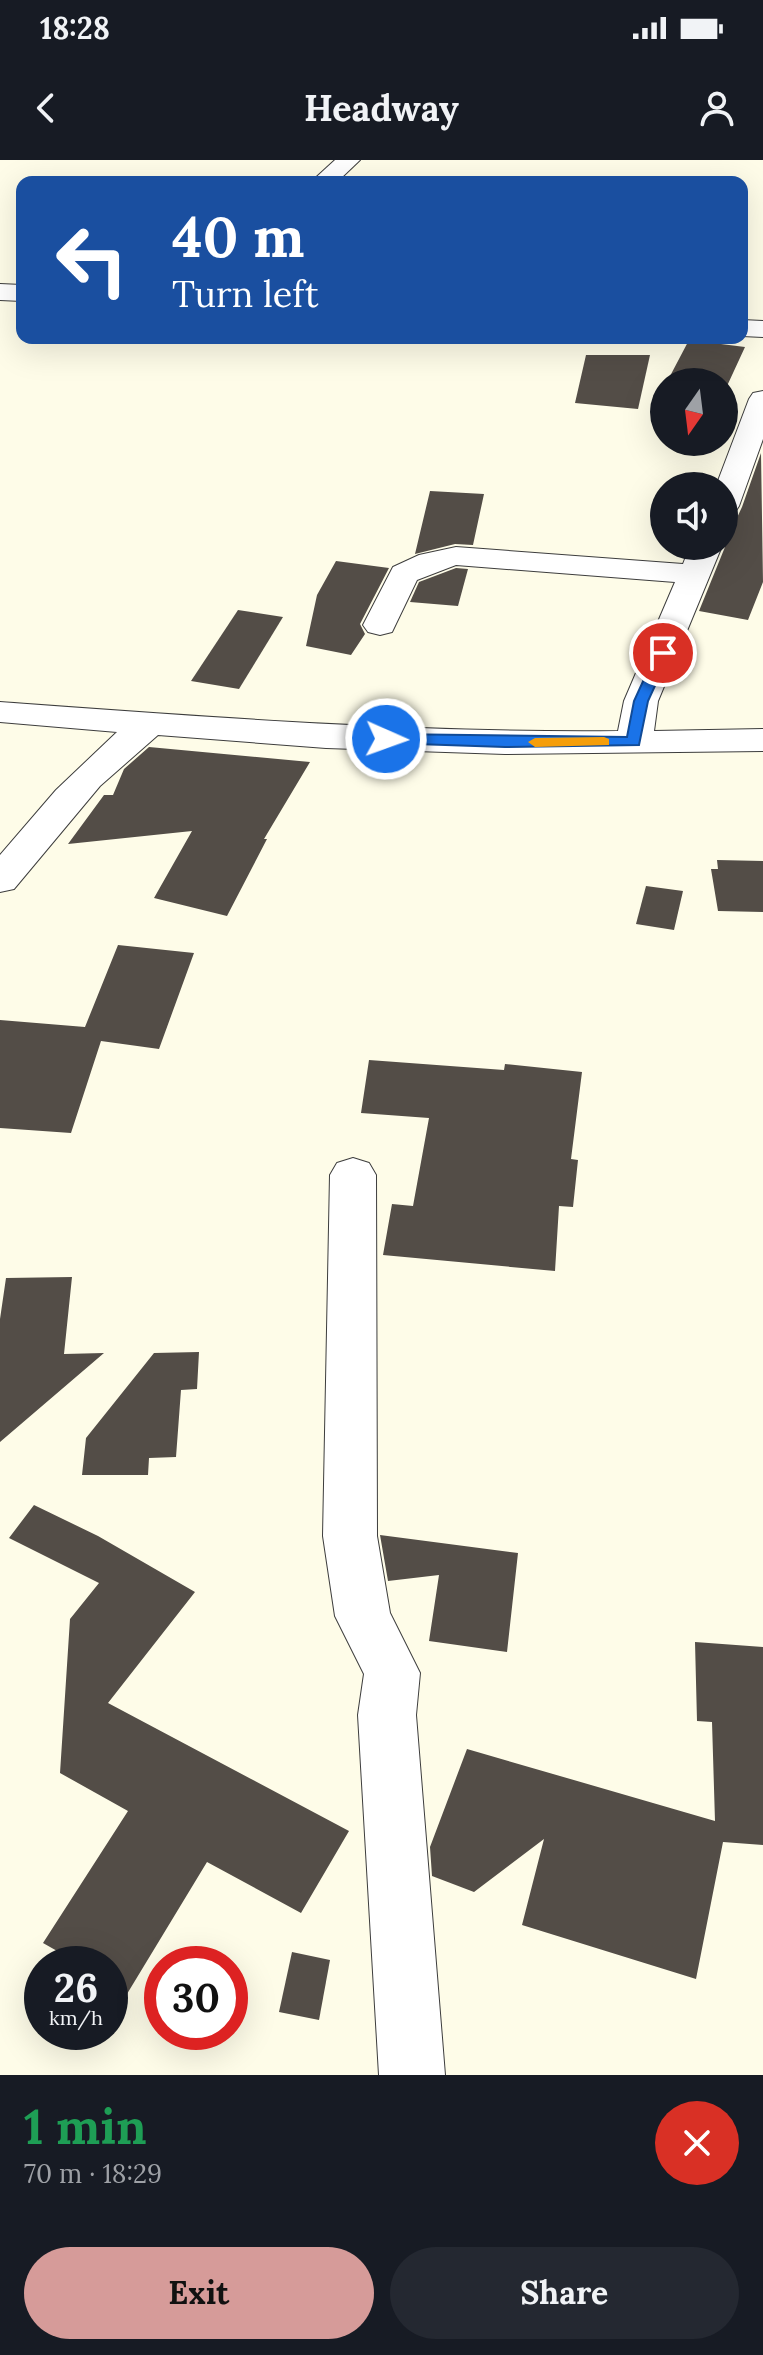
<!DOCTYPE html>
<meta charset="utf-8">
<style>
:root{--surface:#171b24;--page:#242831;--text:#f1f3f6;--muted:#9ea1a6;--accent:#d69b99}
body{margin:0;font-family:Lora,serif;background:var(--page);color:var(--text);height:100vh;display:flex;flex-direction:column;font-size:30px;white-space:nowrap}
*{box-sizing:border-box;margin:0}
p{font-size:26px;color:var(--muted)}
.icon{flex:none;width:44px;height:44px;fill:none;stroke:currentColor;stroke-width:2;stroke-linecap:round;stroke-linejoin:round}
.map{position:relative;height:1915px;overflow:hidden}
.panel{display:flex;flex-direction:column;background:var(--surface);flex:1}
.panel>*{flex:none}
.hud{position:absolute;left:16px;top:16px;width:732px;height:168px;border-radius:16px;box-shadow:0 8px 32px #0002;background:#1a4fa0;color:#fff;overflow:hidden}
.needle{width:52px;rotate:194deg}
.fabs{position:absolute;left:650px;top:208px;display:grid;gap:16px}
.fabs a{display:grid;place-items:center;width:88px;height:88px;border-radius:50%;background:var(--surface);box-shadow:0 8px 32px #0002;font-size:40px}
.speed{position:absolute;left:24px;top:1786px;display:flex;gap:16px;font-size:40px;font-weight:700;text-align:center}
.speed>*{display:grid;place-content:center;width:104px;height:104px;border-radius:50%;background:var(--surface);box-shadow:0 8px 32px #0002;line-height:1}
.speed small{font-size:20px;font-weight:400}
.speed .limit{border:12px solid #d22;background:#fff;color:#111}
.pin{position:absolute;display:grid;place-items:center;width:68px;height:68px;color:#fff;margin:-34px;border:4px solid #fff;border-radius:50%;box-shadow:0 2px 8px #0007}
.me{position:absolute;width:88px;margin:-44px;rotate:92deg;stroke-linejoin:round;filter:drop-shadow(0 0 6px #0008)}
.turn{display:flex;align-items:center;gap:28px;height:168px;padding:0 24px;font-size:36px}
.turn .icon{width:104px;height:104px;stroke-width:2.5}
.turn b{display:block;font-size:56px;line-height:68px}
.round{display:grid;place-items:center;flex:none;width:84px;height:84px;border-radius:42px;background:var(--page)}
.head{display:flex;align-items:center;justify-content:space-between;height:136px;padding:0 24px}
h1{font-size:48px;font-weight:700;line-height:60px;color:#1e9e55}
.cta{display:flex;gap:16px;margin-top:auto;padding:16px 24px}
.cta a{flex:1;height:92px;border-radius:48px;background:var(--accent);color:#111;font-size:32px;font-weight:700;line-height:92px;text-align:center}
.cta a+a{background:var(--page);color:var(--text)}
.status{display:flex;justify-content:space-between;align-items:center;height:56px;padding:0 40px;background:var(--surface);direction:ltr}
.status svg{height:22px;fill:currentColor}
header{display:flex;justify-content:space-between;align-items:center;height:104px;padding:0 24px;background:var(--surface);font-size:36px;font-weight:700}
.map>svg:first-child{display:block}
.building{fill:#534d47}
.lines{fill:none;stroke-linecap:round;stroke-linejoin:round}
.minor-casing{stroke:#3d3d3d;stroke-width:2}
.minor{fill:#fff;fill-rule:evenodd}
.route{fill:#1a73e8;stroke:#114b97;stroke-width:2}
.slow{fill:#f59e0b}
</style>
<div class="status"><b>18:28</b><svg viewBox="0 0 49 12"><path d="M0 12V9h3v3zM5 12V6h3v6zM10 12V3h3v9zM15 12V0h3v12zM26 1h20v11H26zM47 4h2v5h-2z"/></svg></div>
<header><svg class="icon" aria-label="back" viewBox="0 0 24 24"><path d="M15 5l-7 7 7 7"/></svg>Headway<svg class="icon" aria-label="person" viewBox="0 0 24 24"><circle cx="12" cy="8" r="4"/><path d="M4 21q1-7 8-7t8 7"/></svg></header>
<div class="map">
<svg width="763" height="1915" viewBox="0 0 763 1915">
<rect width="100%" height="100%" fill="#fefce8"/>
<g class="building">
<polygon points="689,180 745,187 727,226 724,222 669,218"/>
<polygon points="586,195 650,195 638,249 575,243"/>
<polygon points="761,293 763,422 748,460 699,451 725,387 724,378 727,379 742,347"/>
<polygon points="430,331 484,334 473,385 455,384 415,394"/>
<polygon points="336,401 389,408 360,464 365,474 351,495 306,486 317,435"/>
<polygon points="456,408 468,409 458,446 410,442 419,422"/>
<polygon points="238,450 283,457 239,529 191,521"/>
<polygon points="149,587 310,602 264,679 267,679 227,756 154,738 192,671 68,684 104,635 113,635 124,609"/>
<polygon points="717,700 763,701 763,752 718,751 711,709 718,709"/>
<polygon points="646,726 683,731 674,770 636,764"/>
<polygon points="118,785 194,793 159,889 101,881 71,973 0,968 0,860 85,867"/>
<polygon points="369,900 504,910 505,904 582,912 571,999 578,1000 573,1047 559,1046 555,1111 383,1095 392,1044 413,1046 429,958 361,953"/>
<polygon points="72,1117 64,1194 104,1193 0,1282 0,1159 6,1118"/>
<polygon points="199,1192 197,1229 181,1230 176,1297 149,1298 148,1315 82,1315 86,1278 154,1193"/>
<polygon points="34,1345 98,1376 195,1432 108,1543 349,1671 301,1753 207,1702 110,1862 110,1804 80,1804 43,1783 128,1651 60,1613 70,1459 99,1423 9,1378"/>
<polygon points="380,1375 518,1393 507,1492 429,1481 439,1415 388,1421"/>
<polygon points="695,1482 763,1487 763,1685 723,1682 696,1819 522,1765 544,1679 474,1732 432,1716 430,1687 467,1589 715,1661 712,1562 697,1561"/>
<polygon points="292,1792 330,1800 319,1860 279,1852"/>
</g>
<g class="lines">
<g class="minor-casing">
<g id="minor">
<polygon points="335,0 360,0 337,22 311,22"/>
<polygon points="0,124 22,125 22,141 0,140"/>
<polygon points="742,160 763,161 763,177 742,176"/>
<polygon points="763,231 763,279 739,346 735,352 724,355 724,326 716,326 749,239 753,233"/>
<path d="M690,386H722L658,541L654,571L763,569V591L505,594L326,588L158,575L100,626L14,729L0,732V695L56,630L117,572L0,562V542C206,557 411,573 618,571L624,541L675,422L456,405L417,420L392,472L380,475L368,472L363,465L393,407L419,395L456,387L683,404Z"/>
<polygon points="353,998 369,1003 376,1015 377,1376 390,1453 420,1513 416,1555 445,1915 379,1915 358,1555 364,1514 335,1456 323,1376 330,1015 337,1003"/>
</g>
</g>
<use href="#minor" class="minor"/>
</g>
<polygon class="route" points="663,489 670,493 648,541 639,585 505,587 386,583 379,579 386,574 627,577 634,541 656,493"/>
<polygon class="slow" points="604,577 609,579 609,585 535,587 528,582 535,578"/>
</svg>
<div class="fabs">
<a><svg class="needle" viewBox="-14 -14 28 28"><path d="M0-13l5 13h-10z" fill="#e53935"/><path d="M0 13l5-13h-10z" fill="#9ea1a6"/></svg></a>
<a><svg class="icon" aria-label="sound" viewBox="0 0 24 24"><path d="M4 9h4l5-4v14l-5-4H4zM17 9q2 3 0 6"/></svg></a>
</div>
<div class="speed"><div>26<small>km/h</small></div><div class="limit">30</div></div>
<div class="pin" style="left:663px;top:493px;background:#d93025"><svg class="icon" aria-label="arrive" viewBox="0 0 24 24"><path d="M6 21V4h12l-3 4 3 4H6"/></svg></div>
<svg class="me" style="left:386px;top:579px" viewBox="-20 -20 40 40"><circle r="17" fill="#1a73e8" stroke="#fff" stroke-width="3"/><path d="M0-11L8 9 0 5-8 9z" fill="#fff"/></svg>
<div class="hud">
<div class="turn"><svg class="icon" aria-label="left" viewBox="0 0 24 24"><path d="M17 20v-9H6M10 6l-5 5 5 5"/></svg><div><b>40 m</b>Turn left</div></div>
</div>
</div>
<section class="panel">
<div class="head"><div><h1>1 min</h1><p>70 m · 18:29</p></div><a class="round" style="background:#d93025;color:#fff"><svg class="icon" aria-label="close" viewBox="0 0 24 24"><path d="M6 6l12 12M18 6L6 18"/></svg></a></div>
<div class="cta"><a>Exit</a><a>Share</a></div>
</section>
